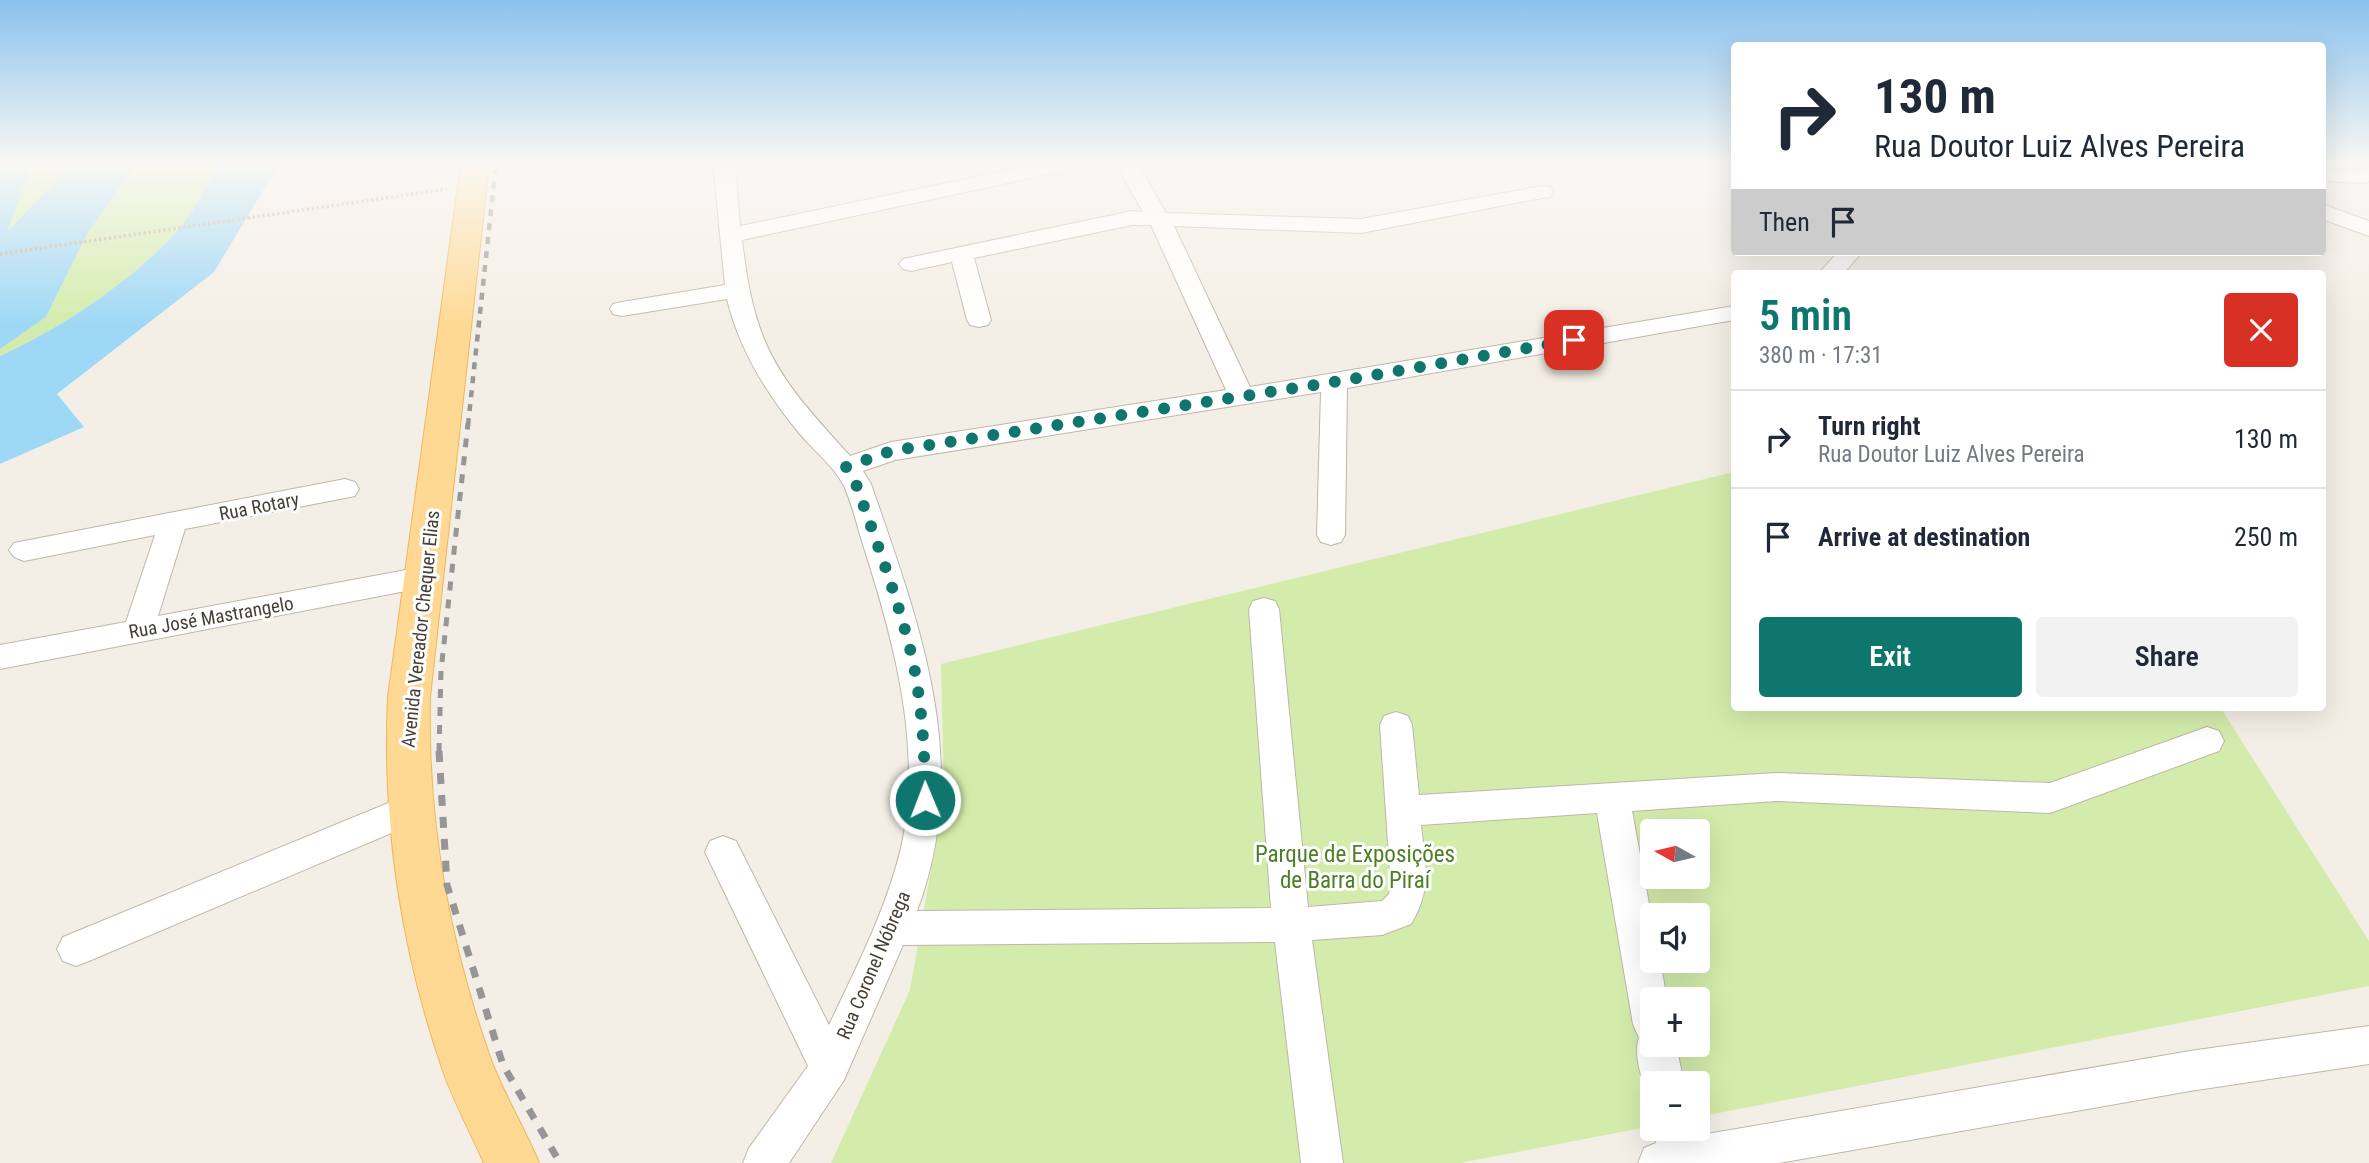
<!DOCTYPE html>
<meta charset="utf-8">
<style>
:root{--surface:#fff;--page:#f2f2f3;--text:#1f2937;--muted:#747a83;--line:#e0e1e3;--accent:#0f766e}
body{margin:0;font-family:"Roboto Condensed",sans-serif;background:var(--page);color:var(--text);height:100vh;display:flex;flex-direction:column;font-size:26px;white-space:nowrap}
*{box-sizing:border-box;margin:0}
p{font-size:23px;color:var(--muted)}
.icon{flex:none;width:38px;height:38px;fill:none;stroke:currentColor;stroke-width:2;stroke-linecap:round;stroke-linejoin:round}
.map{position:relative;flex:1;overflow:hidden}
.side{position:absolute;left:1731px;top:270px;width:595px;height:441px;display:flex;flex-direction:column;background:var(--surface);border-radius:7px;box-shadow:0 7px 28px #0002}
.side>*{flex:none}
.hud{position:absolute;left:1731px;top:42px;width:595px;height:214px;border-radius:7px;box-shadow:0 7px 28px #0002;background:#fff;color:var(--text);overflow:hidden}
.needle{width:46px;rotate:278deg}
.controls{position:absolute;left:1640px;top:819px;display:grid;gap:14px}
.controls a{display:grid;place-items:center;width:70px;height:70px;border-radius:7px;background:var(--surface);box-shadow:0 7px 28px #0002;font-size:35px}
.pin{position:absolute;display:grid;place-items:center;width:60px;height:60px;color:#fff;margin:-30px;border-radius:14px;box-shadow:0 4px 10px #0006}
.me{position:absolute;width:77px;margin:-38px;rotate:359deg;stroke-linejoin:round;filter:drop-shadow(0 0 5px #0008)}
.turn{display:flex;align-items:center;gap:24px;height:147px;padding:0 28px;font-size:32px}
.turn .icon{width:91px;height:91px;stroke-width:2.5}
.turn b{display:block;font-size:49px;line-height:60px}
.then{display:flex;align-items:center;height:66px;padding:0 28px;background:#0003;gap:14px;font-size:26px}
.round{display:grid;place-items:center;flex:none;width:74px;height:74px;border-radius:7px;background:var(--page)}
.overview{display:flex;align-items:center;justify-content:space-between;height:119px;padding:0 28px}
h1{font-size:42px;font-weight:600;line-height:52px;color:var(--accent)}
.primary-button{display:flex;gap:14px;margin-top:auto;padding:14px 28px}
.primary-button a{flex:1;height:80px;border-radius:7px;background:var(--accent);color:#fff;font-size:28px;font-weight:600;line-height:80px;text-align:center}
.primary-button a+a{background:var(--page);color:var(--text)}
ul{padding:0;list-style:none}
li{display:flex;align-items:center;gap:21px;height:98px;padding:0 28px;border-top:2px solid var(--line)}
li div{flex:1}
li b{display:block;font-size:26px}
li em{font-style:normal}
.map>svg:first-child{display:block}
.green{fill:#d3ecab;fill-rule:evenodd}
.water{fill:#9dd8f6}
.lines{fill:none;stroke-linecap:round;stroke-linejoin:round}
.minor-casing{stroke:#c0b6a8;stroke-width:2}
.major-casing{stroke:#edb75b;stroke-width:2}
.path{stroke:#c3b198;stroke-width:3.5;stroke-dasharray:2.5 2.5;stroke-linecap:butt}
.minor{fill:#fff;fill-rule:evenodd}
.major{fill:#ffd994;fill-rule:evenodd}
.rail-far2{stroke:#969696;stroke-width:4.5;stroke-dasharray:7 7;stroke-linecap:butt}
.rail-far1{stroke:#969696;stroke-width:5;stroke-dasharray:9 9;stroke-linecap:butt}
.rail{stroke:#969696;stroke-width:7;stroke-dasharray:11 11;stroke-linecap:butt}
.route{stroke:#0f766e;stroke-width:12;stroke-dasharray:0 21.6}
.labels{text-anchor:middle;stroke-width:6;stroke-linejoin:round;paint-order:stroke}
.street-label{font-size:19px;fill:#473f35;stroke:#fff}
.near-park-label{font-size:23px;fill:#4c7e23;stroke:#fff}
</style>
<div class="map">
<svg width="2369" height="1163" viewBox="0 0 2369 1163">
<rect width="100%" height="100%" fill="#f4efe6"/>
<g class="green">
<polygon points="32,164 72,164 6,233"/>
<path d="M136,164H219C207,183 197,207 183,224C139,277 62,328 0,356V349L46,317L87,234Z"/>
<path d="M1734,472V707H2220L2369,941V986L1698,1117V1083H1652V1126L1460,1163H831L910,990L944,795L941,664ZM1652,831H1698V877H1652ZM1652,915H1698V961H1652ZM1652,999H1698V1045H1652Z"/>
</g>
<g class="water">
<polygon points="0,164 32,164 7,232 72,164 136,164 87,234 46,317 0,349"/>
<path d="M219,164H279L214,272L57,394L84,427L0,464V356C62,328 139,277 183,224C197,207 207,183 219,164Z"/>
</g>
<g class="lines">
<g class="minor-casing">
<g id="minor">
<path d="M713,164H735L740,226L1038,164H1079L1075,168L1068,170L742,240C746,273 751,307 764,339C782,384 818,420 850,456L891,442L1226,390L1151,225H1132L974,258L991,320L988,325L979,327L970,325L967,320L952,262L911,271L903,269L899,264L903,259L1132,211L1143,212L1116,164H1138L1166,213L1361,219L1542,186L1550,187L1553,192L1550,197L1542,198L1361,233L1174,226L1250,387L1734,306V320L1347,388L1345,535L1341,542L1331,545L1321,542L1317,535L1321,392L895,460L863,471L871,484C920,626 973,762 917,911L1271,908L1249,609L1253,601L1264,598L1275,601L1279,609L1308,907L1382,901L1389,894L1391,886L1380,725L1384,716L1396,712L1408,716L1412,725L1419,795L1776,773L2050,783L2207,727L2219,731L2224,741L2219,751L2050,813L1776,801L1632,811L1652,920V961H1660L1667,999H1652V1045H1676L1684,1083H1652V1098C1642,1086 1633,1053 1639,1038L1633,1024L1597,813L1421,825C1425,865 1433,887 1411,924L1382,935L1312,940L1343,1163H1301L1275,942L903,945L844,1080L789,1163H743L749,1148L808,1066L705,852L710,841L723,836L736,841L829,1025C856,968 886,910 901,848C923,750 895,645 865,551C858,530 853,506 844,486C834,466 813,450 799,433C766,393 739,349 727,299L622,316L613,314L610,309L613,304L622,302L725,285Z"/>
<polygon points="2369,168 2369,181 2364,183 2322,181 2322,169 2355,172"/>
<polygon points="2322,204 2369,221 2369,236 2322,219"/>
<polygon points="1838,252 1862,252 1844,273 1819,273"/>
<polygon points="345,479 355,482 359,489 355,496 185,529 158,616 422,567 432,570 437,578 432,586 0,669 0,645 126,622 155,535 24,561 14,557 9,550 14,543"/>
<polygon points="410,794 422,798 427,809 422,820 89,961 76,966 63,961 57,949 63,937"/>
<polygon points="2369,1026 2369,1064 2190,1091 1779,1163 1638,1163 1644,1148 1656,1143 1653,1129 1693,1129 1695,1136 2190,1051"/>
</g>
</g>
<g class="major-casing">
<path id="major" d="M461,164H489L430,697C427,819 449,941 490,1057C503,1093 524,1127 539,1163H484C470,1131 452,1099 441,1065C401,947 382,821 388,697Z"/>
</g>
<polyline class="path" points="0,254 447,189"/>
<use href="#minor" class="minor"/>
<use href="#major" class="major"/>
<polyline class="rail-far2" points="468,425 496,164"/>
<polyline class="rail-far1" points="439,752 441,671 468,423"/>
<polyline class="rail" points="439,751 447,885 503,1065 560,1163"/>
</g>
<linearGradient id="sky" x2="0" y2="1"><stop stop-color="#8ac2ee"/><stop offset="0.5" stop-color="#faf8f4"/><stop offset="1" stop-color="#faf8f4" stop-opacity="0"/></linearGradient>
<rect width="2369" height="327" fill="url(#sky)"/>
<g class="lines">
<path class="route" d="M925,800C925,753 922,703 912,657C898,598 876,541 856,484L846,467L891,451L1334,382L1574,340"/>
</g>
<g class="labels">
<g class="street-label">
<text transform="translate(259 506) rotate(-11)" y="7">Rua Rotary</text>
<text transform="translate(211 617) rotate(-10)" y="7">Rua José Mastrangelo</text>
<text transform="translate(420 629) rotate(-84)" y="7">Avenida Vereador Chequer Elias</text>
<text transform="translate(873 965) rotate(-67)" y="7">Rua Coronel Nóbrega</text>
</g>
<g class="near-park-label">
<text x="1355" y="862">Parque de Exposições<tspan x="1355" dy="26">de Barra do Piraí</tspan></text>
</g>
</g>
</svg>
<div class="controls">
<a><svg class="needle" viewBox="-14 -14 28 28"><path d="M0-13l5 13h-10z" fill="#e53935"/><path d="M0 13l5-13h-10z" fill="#747a83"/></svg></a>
<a><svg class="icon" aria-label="sound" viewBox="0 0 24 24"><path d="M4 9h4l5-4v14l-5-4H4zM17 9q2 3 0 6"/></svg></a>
<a>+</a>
<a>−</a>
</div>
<div class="pin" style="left:1574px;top:340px;background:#d93025"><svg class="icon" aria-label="arrive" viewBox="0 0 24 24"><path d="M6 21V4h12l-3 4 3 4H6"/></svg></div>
<svg class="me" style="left:925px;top:800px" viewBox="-20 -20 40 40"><circle r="17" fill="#0f766e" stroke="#fff" stroke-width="3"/><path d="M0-11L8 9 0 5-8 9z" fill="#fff"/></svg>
<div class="hud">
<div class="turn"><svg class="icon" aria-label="right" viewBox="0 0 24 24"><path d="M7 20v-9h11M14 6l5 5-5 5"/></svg><div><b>130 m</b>Rua Doutor Luiz Alves Pereira</div></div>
<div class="then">Then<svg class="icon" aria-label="arrive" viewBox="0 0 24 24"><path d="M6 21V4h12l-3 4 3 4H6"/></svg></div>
</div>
<section class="side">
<div class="overview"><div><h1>5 min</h1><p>380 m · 17:31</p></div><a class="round" style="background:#d93025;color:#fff"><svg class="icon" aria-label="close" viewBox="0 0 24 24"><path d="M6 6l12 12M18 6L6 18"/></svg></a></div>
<ul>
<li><svg class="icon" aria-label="right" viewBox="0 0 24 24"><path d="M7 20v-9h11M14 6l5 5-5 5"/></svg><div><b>Turn right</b><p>Rua Doutor Luiz Alves Pereira</p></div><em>130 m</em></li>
<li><svg class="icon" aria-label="arrive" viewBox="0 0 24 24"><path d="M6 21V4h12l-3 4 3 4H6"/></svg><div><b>Arrive at destination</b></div><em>250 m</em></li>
</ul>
<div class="primary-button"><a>Exit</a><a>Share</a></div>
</section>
</div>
